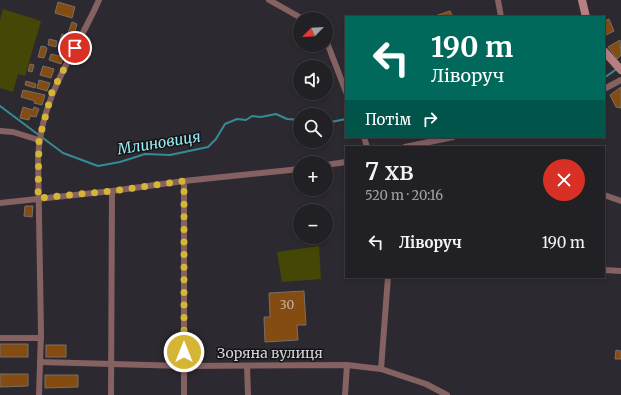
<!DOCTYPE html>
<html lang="uk">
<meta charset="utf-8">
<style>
:root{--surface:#212024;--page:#29282c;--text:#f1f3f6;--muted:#a2a3a6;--line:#3e3e41}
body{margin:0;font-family:Merriweather,serif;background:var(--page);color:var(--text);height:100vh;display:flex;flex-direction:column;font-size:15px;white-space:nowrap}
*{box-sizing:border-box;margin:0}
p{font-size:13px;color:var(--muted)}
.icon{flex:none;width:22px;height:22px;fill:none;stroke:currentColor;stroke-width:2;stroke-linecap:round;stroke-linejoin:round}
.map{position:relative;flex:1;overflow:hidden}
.sheet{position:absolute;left:345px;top:146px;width:260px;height:132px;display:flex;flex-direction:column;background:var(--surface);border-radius:0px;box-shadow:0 2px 6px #0003,0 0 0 1px var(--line)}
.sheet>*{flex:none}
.banner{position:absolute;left:345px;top:16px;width:260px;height:122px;border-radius:0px;box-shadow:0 2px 6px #0003,0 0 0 1px var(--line);background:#00695c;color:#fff;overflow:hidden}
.needle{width:26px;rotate:246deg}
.fabs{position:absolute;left:293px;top:12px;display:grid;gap:8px}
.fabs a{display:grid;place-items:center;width:40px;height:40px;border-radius:50%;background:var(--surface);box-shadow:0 2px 6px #0003,0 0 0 1px var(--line);font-size:20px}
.pin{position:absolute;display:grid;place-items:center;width:34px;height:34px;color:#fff;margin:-17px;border:2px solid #fff;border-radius:50%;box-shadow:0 1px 4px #0007}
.me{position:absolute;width:44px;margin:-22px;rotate:0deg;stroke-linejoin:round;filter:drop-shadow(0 0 3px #0008)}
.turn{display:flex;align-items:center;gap:14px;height:84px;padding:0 20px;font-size:18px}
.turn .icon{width:52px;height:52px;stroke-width:2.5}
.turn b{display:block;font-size:28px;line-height:34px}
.then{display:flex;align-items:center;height:38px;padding:0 20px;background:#0003;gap:8px;font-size:15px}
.round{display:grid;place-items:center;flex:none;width:42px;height:42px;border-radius:21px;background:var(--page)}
.head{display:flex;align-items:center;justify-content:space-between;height:68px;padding:0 20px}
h1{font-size:24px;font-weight:600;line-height:30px}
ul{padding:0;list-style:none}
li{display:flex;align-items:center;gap:12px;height:56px;padding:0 20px}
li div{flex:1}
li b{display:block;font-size:15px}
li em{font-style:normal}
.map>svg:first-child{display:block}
.green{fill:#444705}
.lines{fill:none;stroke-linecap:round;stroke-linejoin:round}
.stream{stroke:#358b95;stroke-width:2}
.building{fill:#854c12;stroke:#766f6a}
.street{stroke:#856162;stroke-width:6}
.secondary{stroke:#b77f80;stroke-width:8}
.route{stroke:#d5b534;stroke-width:7;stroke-dasharray:0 12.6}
.labels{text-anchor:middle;stroke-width:3;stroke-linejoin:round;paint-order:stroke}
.number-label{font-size:12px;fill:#c0b0a5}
.street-label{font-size:14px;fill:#d3d2d6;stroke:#141316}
.water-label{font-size:15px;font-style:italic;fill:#9bebf7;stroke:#141316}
</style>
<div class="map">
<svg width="621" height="395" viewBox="0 0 621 395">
<rect width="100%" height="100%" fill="#2c2a30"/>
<g class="green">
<polygon points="3,9 41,21 25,76 18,74 13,92 0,88 0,20"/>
<polygon points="319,246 321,279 282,282 277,252"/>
</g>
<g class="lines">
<g class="stream">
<polyline points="604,78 618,68"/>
<polyline points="0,106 63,153 98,166 120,162 145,154 170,155 208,147 216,139 225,124 237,119 246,120 252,116 261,117 276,114 287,119 300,120"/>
<polyline points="326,123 346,119"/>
</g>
</g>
<g class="building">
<polygon points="58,2 75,7 72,18 55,13"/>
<polygon points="450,11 453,17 432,17"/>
<polygon points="609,19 614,31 604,36 604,21"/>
<polygon points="72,22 77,24 74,35 68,33"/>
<polygon points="62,34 73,38 71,44 60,40"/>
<polygon points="49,39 57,41 56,47 48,45"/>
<polygon points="620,40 621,55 617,59 608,47"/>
<polygon points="61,43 70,46 67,52 59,49"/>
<polygon points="41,46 46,47 47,49 44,58 38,57"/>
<polygon points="51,54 63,57 61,64 49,60"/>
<polygon points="30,64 34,65 32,72 28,71"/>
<polygon points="43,66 54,69 51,78 40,75"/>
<polygon points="39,80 50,83 47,91 37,88"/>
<polygon points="26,81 36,84 35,88 25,85"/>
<polygon points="621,87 621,108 616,107 610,95"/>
<polygon points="23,90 45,95 42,105 34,103 35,101 21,97"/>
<polygon points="23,107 33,110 34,107 39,109 36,117 30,116 29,120 20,118"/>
<polygon points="25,206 33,206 32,217 24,216"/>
<polygon points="304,291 306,325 297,325 298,340 265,342 264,317 270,317 269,293"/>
<rect x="0" y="344" width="28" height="13"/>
<rect x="46" y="345" width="20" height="12"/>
<polygon points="616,350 621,351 621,359 615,359"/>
<polygon points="0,374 28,374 28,386 0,387"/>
<polygon points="45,375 78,375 78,387 45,388"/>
</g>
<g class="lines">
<g class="street">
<polyline points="269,0 303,19"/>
<polyline points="498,0 501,17"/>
<polyline points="326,40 346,92"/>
<polyline points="604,89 621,80"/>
<polyline points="0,131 13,132 39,140"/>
<polyline points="364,137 367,147"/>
<polyline points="405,147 453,137"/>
<polyline points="326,165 346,162"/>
<polyline points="184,181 184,395"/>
<polyline points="604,195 621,201"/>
<polyline points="0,203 112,191 184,181 300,169"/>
<polyline points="604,270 621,271"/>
<polyline points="0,338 41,338"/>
<polyline points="40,362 184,366 347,365 381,369 426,384 447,395"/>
<polyline points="247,366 248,395"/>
<polyline points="381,369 388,277"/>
<path d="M39,395L41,333L38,156C42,94 75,54 99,0"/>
<polyline points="111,395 112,191"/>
<polyline points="345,395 347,365"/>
</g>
<g class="secondary">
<polyline points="582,0 586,17"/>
<polyline points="604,51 621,70"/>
</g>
</g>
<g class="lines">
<polyline class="route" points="75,48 52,92 39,140 38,198 112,191 184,181 184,352"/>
</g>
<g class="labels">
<g class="number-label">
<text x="287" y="309">30</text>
</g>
<g class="street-label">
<text x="270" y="358">Зоряна вулиця</text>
</g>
<g class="water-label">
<text transform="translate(159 143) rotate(-9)" y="5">Млиновиця</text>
</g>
</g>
</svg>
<div class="fabs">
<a><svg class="needle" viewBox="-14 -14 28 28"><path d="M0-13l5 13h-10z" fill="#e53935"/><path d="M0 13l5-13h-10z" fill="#a2a3a6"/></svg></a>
<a><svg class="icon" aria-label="sound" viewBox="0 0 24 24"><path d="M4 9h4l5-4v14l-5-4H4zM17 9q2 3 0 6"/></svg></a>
<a><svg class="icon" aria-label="search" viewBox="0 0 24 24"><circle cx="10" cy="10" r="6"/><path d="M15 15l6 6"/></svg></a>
<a>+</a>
<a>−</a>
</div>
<div class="pin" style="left:75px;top:48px;background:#d93025"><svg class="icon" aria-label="arrive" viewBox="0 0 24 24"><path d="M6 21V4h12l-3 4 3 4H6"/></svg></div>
<svg class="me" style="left:184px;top:352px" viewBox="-20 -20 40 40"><circle r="17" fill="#d5b534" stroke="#fff" stroke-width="3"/><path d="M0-11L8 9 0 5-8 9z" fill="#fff"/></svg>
<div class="banner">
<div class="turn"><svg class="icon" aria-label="left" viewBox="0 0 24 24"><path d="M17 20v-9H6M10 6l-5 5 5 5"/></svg><div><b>190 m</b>Ліворуч</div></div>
<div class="then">Потім<svg class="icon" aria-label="right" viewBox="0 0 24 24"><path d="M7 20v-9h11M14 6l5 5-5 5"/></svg></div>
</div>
<section class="sheet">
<div class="head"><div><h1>7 хв</h1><p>520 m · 20:16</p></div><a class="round" style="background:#d93025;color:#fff"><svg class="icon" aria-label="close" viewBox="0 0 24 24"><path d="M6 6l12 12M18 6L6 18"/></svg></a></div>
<ul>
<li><svg class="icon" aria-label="left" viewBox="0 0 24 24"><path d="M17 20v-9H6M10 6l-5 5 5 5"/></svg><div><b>Ліворуч</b></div><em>190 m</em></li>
</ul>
</section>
</div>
